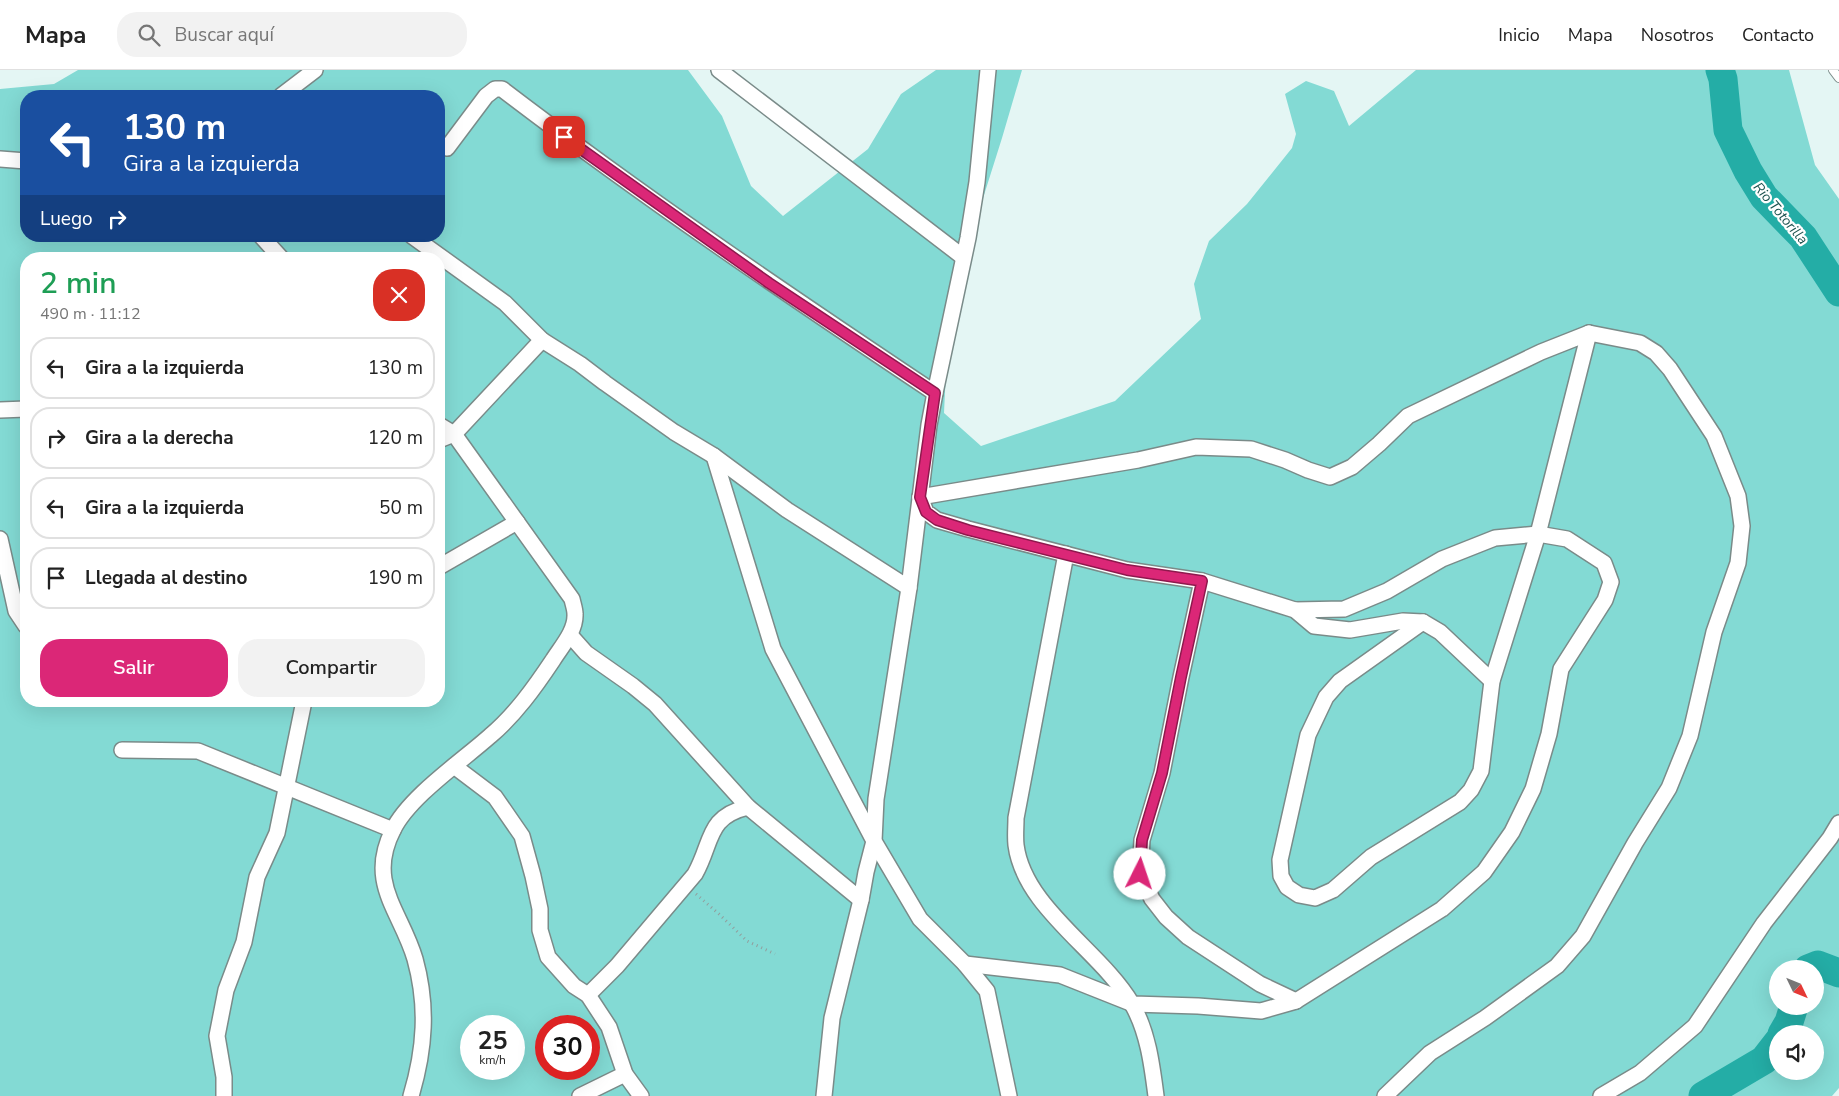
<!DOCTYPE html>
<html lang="es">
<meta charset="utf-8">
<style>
:root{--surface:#fff;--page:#f2f2f2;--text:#222;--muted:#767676;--line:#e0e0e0;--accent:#db2777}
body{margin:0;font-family:"Nunito Sans",sans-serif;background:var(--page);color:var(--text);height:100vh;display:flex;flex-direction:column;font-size:19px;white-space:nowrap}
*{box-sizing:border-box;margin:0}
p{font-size:16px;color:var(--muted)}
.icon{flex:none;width:28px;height:28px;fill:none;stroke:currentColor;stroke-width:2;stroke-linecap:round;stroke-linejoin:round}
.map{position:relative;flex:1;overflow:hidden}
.side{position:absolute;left:20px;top:182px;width:425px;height:455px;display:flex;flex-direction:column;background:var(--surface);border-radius:20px;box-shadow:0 5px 20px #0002}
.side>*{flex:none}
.guide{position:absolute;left:20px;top:20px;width:425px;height:152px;border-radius:20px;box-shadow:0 5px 20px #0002;background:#1a4fa0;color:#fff;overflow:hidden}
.needle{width:32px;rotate:133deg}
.fabs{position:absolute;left:1769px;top:890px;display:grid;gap:10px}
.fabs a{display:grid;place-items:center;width:55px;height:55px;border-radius:50%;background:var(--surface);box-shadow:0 5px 20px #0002;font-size:25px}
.speed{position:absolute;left:460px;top:945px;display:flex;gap:10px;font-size:25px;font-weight:700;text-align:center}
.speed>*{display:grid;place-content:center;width:65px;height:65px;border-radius:50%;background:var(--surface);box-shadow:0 5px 20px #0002;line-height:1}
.speed small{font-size:12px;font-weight:400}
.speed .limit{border:8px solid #d22;background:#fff;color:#111}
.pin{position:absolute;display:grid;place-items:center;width:42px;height:42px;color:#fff;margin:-21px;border-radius:10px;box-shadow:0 2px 8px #0006}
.me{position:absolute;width:55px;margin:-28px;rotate:4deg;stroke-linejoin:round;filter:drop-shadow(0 0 4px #0008)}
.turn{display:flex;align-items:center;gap:18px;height:105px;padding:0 20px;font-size:22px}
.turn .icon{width:65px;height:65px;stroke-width:2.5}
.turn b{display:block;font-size:35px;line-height:42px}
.then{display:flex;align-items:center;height:48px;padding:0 20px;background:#0003;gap:10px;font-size:19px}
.round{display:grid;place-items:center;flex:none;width:52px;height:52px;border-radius:20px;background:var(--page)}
.headline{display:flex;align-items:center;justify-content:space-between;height:85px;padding:0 20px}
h1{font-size:30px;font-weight:600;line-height:38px;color:#1e9e55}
.primary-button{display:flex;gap:10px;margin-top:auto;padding:10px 20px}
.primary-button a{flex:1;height:58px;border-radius:20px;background:var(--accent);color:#fff;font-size:20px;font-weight:600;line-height:58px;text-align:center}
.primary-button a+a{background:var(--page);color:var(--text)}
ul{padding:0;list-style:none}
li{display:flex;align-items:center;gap:15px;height:62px;margin:0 10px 8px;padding:0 10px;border:2px solid var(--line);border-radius:20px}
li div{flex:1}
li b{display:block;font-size:19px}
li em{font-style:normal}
header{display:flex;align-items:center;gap:30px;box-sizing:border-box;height:70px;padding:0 25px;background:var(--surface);border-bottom:1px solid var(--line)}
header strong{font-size:24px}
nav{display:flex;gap:28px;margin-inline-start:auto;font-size:18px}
.search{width:350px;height:45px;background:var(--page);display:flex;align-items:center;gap:12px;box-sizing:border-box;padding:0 18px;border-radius:20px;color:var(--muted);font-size:19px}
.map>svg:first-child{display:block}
.green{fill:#83dad4;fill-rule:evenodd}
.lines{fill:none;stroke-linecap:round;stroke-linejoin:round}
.river{stroke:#24ada6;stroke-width:29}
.service-casing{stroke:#7a8b89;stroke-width:10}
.minor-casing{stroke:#7a8b89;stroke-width:18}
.path{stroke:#919e9d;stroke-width:3;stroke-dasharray:1 4;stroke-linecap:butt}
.service{stroke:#fff;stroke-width:8}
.minor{stroke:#fff;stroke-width:15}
.route-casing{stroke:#8e194d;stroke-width:12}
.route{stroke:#db2777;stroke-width:9}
.labels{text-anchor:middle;stroke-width:4.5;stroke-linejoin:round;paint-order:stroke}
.water-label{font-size:14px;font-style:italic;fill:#1c524f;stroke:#fff}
</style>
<header>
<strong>Mapa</strong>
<div class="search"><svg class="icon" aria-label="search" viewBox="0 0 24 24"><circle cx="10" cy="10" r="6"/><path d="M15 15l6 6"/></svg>Buscar aquí</div>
<nav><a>Inicio</a><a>Mapa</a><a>Nosotros</a><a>Contacto</a></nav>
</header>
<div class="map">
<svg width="1839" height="1026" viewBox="0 0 1839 1026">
<rect width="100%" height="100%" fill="#e4f6f4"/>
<path class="green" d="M78,0H688L722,46L751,116L783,146L868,79L901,24L936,0H1022L1002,68L949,236L944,343L981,376L1115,331L1201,249L1194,214L1209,171L1247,134L1292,78L1296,64L1285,24L1306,11L1334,21L1349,56L1416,0H1789L1815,95L1839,129V1018L1832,1026H0V19L54,14ZM26,26H439V166H26ZM26,189H439V631H26ZM1778,899H1815V936H1778ZM471,956H514V999H471ZM546,956H589V999H546ZM1778,964H1815V1001H1778Z"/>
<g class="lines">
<g class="river">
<polyline points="1720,0 1723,9 1728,60 1748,101 1764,127 1803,167 1839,222"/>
<polyline points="1808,899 1818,895 1839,903"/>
<polyline points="1782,964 1789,952 1794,936"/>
<polyline points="1703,1026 1764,990 1778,972"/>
</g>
<g class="service-casing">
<polyline id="service" points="1833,0 1839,8"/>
</g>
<g class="minor-casing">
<g id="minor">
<polyline points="719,0 963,187"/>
<polyline points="988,0 977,112 968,168 935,323 929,355 909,518 876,729 874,771 920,849 965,894 987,921 1009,1026"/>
<polyline points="281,26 315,0"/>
<path d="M439,76L447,78L486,26L495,19H502C642,126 788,225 935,323"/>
<polyline points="0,89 26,91"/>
<polyline points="261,166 282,189"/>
<polyline points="412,166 505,233 542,270 580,294 605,313 674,362 714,386 787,440 909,518"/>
<polyline points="0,340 26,339"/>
<polyline points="439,370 454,364 542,270"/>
<polyline points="714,386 773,579 874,771 866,802 861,830 832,948 824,1026"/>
<polyline points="920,427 1138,390 1196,377 1251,379 1285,390 1308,400 1330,407 1352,397 1379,374 1408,346 1541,282 1589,263 1640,273 1656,283 1670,299 1714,366 1738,426 1742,456 1738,493 1714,562 1690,666 1669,718 1635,773 1583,866 1557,896 1485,948 1430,983 1385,1026"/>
<polyline points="920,427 926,442 937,450 968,459 1127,500 1202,511 1295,540 1314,556 1350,560 1403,551 1423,552 1440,562 1492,611"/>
<polyline points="0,469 16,541 26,556"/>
<path d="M1066,484L1016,748C1016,757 1015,766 1016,775C1024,838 1101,881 1132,934C1148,962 1152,995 1156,1026"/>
<polyline points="439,497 517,452"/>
<polyline points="1202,511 1181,607 1162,703 1142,770 1140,804 1152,829 1166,847 1188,867 1260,914 1296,931"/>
<polyline points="1423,552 1340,611 1326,627 1308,665 1280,790 1281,806 1287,817 1299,825 1315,828 1333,820 1371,787 1460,732 1471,720 1481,701 1492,611 1538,464 1589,263"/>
<polyline points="570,565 586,583 633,616 655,634 748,737 861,830"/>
<polyline points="122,680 198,681 393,760"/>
<polyline points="454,696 495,727 522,766 533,806 540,839 540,860 548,887 574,916 588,925 609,957 625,1004 641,1026"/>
<polyline points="965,894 1060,905 1133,934 1198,936 1261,941 1296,931 1442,839 1484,802 1512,762 1533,719 1549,664 1561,599 1605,530 1611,512 1604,493 1567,469 1538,464 1495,468 1442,489 1387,521 1344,539 1295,540"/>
<path d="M588,925L617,896L695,804C713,772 706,747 748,737"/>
<polyline points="224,1026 224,1007 217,966 226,920 244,872 257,807 277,763 304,631"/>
<path d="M411,1026C425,979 428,936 415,889C401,841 366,813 393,760C409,727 462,691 490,666C515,645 535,617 553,590C561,577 576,561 575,544C575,539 573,534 572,529L454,364L439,355"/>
<polyline points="580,1026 625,1004"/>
<polyline points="1601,1026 1640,1003 1695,956 1764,853 1830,768 1839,753"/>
</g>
</g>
<polyline class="path" points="696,824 719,844 747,871 775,884"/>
<use href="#service" class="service"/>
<use href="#minor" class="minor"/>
</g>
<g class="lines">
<g class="route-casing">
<polyline id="route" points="564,67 769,213 935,323 920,427 926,442 937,450 968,460 1127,500 1202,511 1181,607 1162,703 1142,770 1140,804"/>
</g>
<use href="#route" class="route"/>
</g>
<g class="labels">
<g class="water-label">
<text transform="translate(1781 143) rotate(50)" y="5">Rio Totorilla</text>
</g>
</g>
</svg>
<div class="fabs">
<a><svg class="needle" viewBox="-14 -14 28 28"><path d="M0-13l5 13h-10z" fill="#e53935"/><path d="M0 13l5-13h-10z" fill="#767676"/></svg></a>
<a><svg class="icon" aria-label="sound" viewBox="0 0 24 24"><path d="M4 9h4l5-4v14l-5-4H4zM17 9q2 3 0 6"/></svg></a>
</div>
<div class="speed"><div>25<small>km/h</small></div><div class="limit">30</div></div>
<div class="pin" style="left:564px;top:67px;background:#d93025"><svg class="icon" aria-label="arrive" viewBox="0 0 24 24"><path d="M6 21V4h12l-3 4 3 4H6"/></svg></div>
<svg class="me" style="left:1140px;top:804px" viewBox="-20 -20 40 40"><circle r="19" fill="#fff"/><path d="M0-13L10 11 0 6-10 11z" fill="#db2777"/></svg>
<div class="guide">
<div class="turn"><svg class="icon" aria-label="left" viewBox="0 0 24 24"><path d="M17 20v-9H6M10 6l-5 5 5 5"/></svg><div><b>130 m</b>Gira a la izquierda</div></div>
<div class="then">Luego<svg class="icon" aria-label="right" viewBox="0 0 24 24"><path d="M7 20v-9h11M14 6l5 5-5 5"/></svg></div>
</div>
<section class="side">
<div class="headline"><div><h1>2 min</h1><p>490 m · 11:12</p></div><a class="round" style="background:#d93025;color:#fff"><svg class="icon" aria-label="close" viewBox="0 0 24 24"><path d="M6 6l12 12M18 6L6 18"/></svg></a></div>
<ul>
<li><svg class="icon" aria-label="left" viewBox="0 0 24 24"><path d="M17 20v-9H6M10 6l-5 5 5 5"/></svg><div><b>Gira a la izquierda</b></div><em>130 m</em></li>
<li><svg class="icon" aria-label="right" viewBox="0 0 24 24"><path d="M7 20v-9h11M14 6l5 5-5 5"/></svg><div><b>Gira a la derecha</b></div><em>120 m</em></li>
<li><svg class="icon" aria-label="left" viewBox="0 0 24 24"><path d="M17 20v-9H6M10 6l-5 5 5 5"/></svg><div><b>Gira a la izquierda</b></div><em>50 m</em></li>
<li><svg class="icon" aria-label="arrive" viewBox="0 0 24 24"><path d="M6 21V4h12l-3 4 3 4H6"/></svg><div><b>Llegada al destino</b></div><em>190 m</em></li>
</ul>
<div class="primary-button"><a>Salir</a><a>Compartir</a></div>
</section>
</div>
